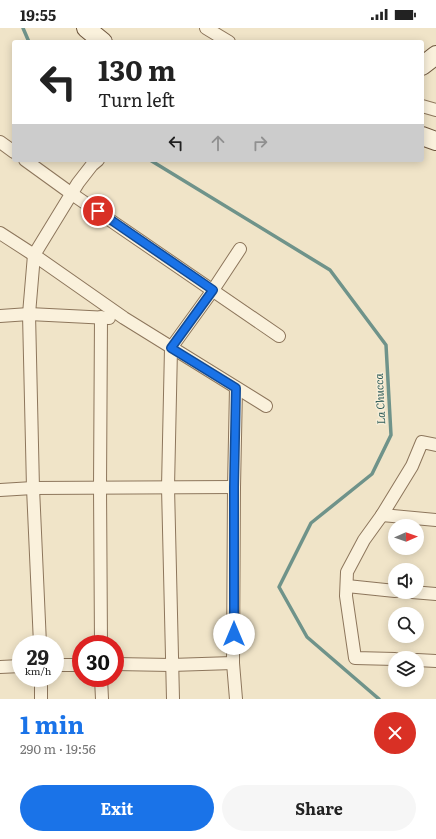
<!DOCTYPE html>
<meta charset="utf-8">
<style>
:root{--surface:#fff;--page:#f6f6f6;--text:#222;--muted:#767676;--accent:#1a73e8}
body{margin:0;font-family:Literata,serif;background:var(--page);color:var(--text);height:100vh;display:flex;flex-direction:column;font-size:15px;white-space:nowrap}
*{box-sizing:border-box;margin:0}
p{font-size:13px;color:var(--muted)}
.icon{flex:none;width:22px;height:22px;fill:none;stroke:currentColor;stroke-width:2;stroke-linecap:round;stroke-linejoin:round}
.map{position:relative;height:671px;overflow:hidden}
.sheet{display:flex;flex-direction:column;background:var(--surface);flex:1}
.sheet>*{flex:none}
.top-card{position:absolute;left:12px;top:12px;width:412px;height:122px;border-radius:4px;box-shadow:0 2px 10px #0003;background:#fff;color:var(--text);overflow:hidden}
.needle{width:26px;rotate:88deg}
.controls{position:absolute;left:388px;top:491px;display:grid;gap:8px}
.controls a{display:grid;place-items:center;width:36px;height:36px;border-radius:50%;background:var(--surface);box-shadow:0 2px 10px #0003;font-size:20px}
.speed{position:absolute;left:12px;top:607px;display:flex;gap:8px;font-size:20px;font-weight:700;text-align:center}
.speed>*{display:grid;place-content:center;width:52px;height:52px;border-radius:50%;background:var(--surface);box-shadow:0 2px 10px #0003;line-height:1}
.speed small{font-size:10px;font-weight:400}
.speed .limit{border:6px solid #d22;background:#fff;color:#111}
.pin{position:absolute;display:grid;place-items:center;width:34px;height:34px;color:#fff;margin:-17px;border:2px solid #fff;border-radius:50%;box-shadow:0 1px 4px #0007}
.me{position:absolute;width:44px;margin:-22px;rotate:0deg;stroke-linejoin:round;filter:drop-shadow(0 0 3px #0008)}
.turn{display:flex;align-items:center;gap:14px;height:84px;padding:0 20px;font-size:18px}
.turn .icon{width:52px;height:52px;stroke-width:2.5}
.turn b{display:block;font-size:28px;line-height:34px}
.lanes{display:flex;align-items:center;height:38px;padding:0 20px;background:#0003;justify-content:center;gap:20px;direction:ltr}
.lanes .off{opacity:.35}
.round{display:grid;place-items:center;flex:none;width:42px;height:42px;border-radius:21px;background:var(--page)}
.headline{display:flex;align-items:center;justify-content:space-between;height:68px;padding:0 20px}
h1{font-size:24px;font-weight:700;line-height:30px;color:var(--accent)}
.action{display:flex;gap:8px;margin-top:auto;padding:8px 20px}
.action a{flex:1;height:46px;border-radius:24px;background:var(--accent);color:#fff;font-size:16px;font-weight:700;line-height:46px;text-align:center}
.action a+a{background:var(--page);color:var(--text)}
.status{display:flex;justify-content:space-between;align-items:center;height:28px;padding:0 20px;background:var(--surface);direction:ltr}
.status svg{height:11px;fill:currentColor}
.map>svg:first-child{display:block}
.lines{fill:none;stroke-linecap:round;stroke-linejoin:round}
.stream{stroke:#6f938a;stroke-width:3.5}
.street-casing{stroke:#8d765c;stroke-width:14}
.secondary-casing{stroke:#6f573f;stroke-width:20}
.street{stroke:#faf1dc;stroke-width:12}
.secondary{stroke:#faf1dc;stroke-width:18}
.route-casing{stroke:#114b97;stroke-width:10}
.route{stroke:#1a73e8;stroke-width:7}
.labels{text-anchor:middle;stroke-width:3;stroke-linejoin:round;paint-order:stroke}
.water-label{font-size:11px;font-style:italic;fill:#2f5d5a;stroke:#f7eed8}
</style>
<div class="status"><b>19:55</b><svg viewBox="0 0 49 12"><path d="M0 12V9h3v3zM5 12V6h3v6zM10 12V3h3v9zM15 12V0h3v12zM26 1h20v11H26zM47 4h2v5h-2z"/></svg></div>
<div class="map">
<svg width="436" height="671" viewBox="0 0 436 671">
<rect width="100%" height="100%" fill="#f0e4c8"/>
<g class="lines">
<g class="stream">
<polyline points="23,0 29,14"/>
<polyline points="150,132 330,242 386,317 391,407 372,446 311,495 279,559 307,609 379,671"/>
</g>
<g class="street-casing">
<g id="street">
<polyline points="206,0 229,14"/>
<polyline points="422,78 436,82"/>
<polyline points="0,114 14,124"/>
<polyline points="25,132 72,166 279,308"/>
<polyline points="0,205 34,227 124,290 266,378"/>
<polyline points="0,288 29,286 109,290"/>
<polyline points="236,360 234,459 233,635 236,671"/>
<polyline points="0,462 33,460 234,459"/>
<polyline points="382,487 436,492"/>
<polyline points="347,558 395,563"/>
<polyline points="412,564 436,566"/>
<polyline points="40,616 33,460 29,286 34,227 78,155 92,137 98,132"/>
<polyline points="101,616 100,459 101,289"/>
<polyline points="395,631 355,630 346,568 347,544 364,512 382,487 412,438 422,414 436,417"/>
<polyline points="417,632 436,633"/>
<polyline points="115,636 171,637 233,635"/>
<polyline points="55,637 81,637"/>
<polyline points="0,639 21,638"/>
<polyline points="41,650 41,671"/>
<polyline points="101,650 102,671"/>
<polyline points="173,671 168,459 171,320 213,262 240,221"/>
</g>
</g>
<g class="secondary-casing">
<g id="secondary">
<polyline points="86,0 103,14"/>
<polyline points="422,38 436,27"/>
<polyline points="422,108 436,113"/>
</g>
</g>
<use href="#street" class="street"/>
<use href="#secondary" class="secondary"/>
</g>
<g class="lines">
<g class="route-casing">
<polyline id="route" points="98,183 213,262 171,320 236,360 234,459 234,606"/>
</g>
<use href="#route" class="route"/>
</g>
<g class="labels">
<g class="water-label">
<text transform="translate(380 371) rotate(-93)" y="4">La Chucca</text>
</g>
</g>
</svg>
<div class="controls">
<a><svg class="needle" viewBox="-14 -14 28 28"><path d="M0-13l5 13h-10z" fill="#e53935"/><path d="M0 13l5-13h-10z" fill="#767676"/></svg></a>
<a><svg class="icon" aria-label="sound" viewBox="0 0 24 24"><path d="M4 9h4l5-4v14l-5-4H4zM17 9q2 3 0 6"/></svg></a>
<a><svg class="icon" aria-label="search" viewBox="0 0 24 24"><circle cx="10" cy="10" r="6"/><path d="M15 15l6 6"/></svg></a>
<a><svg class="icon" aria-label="layers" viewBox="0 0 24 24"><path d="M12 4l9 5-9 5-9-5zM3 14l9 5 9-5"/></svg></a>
</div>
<div class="speed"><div>29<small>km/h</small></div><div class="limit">30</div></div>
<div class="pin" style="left:98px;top:183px;background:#d93025"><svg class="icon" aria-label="arrive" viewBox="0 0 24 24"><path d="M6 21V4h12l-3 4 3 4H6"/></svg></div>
<svg class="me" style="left:234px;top:606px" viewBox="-20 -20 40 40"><circle r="19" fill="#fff"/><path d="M0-13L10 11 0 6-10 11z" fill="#1a73e8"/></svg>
<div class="top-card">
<div class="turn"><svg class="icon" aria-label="left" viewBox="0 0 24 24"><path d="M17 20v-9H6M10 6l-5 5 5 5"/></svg><div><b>130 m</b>Turn left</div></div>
<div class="lanes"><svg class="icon" aria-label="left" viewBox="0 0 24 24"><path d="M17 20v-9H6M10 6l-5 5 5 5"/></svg><svg class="icon off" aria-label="ahead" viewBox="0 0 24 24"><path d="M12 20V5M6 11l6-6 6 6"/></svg><svg class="icon off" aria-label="right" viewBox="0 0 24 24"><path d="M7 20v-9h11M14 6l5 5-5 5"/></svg></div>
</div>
</div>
<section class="sheet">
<div class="headline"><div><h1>1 min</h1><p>290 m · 19:56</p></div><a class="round" style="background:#d93025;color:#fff"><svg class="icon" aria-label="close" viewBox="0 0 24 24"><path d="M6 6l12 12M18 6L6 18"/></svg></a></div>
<div class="action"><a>Exit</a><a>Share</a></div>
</section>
